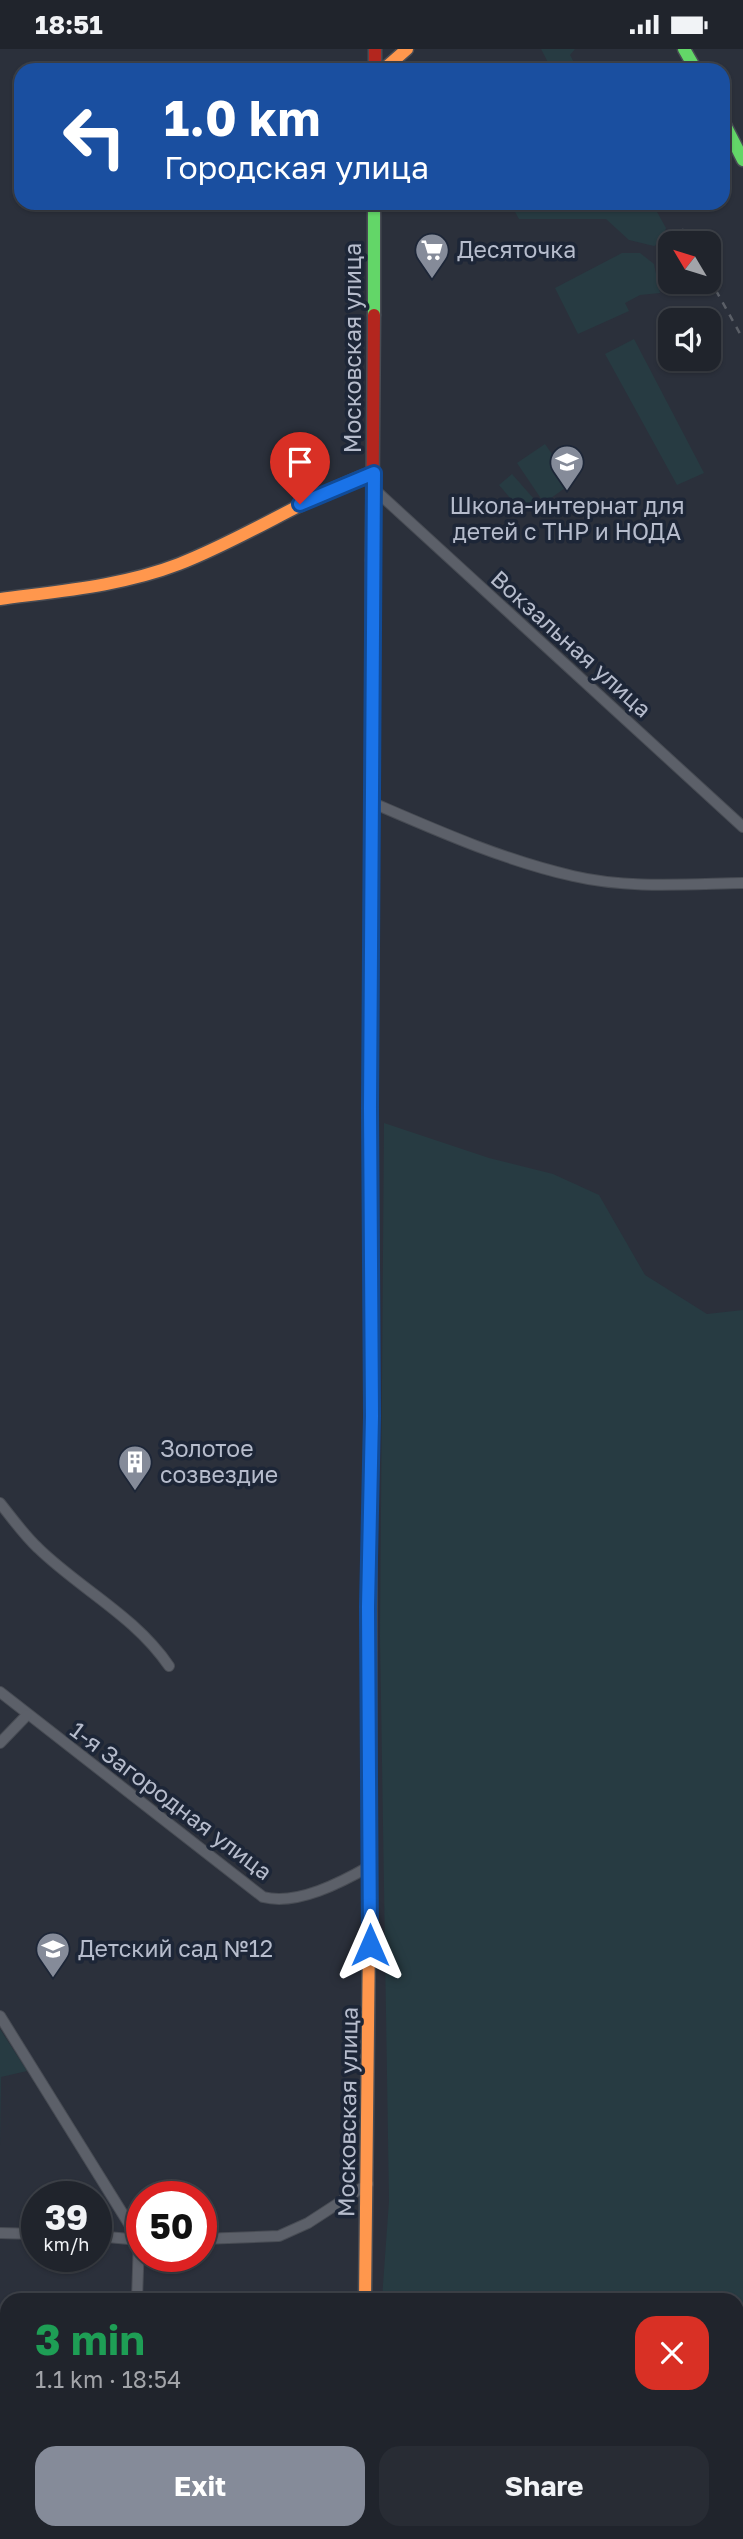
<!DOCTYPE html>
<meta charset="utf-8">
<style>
:root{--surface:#20242c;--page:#282c34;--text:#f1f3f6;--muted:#a2a4a9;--line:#3d4148;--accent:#858b99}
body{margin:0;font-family:"Golos Text",sans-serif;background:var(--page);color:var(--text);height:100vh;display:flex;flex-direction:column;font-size:26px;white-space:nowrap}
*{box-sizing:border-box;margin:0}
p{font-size:23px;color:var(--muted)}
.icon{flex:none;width:38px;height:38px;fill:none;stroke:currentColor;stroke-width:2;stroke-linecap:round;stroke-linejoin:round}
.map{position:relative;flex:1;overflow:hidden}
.side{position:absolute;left:0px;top:2244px;width:744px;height:247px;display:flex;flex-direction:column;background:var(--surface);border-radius:21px 21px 0 0;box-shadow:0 2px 5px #0004,0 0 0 2px var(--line)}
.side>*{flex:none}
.top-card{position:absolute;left:14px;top:14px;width:716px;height:147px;border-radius:21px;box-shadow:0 2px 5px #0004,0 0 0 2px var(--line);background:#1a4fa0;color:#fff;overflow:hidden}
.needle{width:46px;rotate:308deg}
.fabs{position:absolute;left:658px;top:182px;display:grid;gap:14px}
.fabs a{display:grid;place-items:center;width:63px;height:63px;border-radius:14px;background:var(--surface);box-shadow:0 2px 5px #0004,0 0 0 2px var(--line);font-size:35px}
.speed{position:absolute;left:21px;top:2132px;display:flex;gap:14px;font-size:35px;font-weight:700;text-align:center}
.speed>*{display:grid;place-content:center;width:91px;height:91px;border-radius:50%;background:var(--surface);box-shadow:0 2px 5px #0004,0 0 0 2px var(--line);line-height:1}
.speed small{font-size:18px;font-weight:400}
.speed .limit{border:10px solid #d22;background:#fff;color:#111}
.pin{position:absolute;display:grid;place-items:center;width:60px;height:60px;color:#fff;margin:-72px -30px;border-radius:50% 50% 50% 0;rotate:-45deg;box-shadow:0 0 7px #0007}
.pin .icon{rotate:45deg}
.me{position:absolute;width:77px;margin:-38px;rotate:0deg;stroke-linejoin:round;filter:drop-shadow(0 0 5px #0008)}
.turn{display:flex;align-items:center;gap:24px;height:147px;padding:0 35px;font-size:32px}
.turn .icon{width:91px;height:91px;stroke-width:2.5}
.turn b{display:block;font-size:49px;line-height:60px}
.round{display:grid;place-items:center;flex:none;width:74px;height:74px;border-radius:21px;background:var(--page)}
.overview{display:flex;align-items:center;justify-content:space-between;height:119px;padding:0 35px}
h1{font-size:42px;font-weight:700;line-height:52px;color:#1e9e55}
.action{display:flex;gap:14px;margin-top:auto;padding:14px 35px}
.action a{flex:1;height:80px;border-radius:21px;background:var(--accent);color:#fff;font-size:28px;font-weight:700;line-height:80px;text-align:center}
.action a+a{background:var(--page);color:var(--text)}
.status{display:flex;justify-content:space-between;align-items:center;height:49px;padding:0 35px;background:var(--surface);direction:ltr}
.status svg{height:19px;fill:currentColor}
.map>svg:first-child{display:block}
.green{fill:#273b42}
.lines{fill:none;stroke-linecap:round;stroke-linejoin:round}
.street-casing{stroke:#484c54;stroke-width:12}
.fast-casing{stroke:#484c54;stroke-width:15}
.slow-casing{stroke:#484c54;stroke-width:15}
.jam-casing{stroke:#484c54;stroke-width:15}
.street{stroke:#5c6069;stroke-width:10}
.fast{stroke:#63d668;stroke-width:12}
.slow{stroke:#ff974d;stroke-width:12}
.jam{stroke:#b3261e;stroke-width:12}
.rail{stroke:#5a5e66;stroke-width:2.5;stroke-dasharray:7 7;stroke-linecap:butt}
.route-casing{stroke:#114b97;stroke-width:18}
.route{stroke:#1a73e8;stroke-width:12}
.labels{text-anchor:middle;stroke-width:7;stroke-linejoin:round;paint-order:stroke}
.poi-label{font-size:23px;fill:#b6bccc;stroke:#1d2637;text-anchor:start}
.street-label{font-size:23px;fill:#b6bccc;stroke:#1d2637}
</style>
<div class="status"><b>18:51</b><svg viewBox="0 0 49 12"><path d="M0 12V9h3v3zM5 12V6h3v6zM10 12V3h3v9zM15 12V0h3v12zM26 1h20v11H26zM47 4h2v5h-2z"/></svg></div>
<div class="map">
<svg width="743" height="2490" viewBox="0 0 743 2490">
<rect width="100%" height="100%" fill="#2b303b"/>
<g class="green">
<polygon points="541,0 575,0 570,6 578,21 552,21"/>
<polygon points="510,154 652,154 666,179 661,193 654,197 629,191 606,170 519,170"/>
<polygon points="622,204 640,204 654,215 660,244 640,246 625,254 629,262 578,285 555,239"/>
<polygon points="634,290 704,424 677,436 605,305"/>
<polygon points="545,395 572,434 544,454 517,414"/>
<polygon points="512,425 534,450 521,462 499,436"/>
<polygon points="384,1074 489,1109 553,1125 599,1146 645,1226 707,1265 743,1261 743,2490 380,2490 380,2483 737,2483 737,2250 382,2250 389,2152 380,1588"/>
<polygon points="0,1980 27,2022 1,2028 0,2096"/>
<polygon points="7,2259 7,2483 308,2483 309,2490 0,2490 0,2261"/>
</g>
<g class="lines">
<g class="street-casing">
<g id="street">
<polyline points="374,440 743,778"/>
<path d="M373,754C438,782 503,811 573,827C628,840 687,835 743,834"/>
<path d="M0,1454C12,1469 24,1486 38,1499C80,1540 135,1567 169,1617"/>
<path d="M0,1643L263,1848C297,1857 342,1833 370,1817"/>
<polyline points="0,1694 27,1666"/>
<polyline points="0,1967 139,2191 137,2250"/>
<polyline points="0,2184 37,2185"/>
<polyline points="96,2187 141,2191"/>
<polyline points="201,2190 279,2187 308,2174 368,2135"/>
<polyline points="138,2483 138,2490"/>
</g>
</g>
<g class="fast-casing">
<g id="fast">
<polyline points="684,0 696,21"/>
<polyline points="723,72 743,111"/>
<polyline points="374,266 374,154"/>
<polyline points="370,1798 371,891"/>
<polyline points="367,2483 367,2490"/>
</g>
</g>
<g class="slow-casing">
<g id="slow">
<polyline points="383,21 407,0"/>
<path d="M0,550C60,542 122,537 179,515C246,489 306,448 374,423"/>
<polyline points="371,891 372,511"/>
<polyline points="365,2250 370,1798"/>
</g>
</g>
<g class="jam-casing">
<g id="jam">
<polyline points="375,0 375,21"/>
<polyline points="372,511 374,266"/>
</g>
</g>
<use href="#street" class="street"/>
<use href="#fast" class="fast"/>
<use href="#slow" class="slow"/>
<use href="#jam" class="jam"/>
<g class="rail">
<polyline points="682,180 690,194"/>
<polyline points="709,229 743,290"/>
</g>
</g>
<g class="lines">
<g class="route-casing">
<polyline id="route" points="300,455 374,424 370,1059 372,1367 368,1558 370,1896"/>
</g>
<use href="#route" class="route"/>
</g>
<defs>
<g id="supermarket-pin" transform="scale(1.75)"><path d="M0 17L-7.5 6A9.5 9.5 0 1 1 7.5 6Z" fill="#858b99" stroke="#1d2637"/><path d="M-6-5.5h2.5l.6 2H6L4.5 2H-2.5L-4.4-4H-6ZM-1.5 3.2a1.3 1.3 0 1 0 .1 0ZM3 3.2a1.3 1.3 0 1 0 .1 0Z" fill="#fff"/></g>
<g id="school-pin" transform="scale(1.75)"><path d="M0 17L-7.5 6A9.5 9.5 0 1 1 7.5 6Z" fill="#858b99" stroke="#1d2637"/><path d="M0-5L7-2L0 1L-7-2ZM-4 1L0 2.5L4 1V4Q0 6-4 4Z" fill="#fff"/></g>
<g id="building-pin" transform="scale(1.75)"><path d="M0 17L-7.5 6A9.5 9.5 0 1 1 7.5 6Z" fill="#858b99" stroke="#1d2637"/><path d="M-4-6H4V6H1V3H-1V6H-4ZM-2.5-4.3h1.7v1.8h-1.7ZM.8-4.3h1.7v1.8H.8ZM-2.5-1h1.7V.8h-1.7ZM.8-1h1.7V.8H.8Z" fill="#fff"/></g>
</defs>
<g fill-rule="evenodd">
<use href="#supermarket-pin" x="432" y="201"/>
<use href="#school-pin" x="567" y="413"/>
<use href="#building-pin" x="135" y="1413"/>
<use href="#school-pin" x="53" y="1900"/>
</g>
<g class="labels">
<g class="poi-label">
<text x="457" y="209">Десяточка</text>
<text x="567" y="465" text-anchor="middle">Школа-интернат для<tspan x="567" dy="26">детей с ТНР и НОДА</tspan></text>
<text x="160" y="1408">Золотое<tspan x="160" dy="26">созвездие</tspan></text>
<text x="78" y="1908">Детский сад №12</text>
</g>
<g class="street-label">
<text transform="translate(353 299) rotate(-90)" y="8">Московская улица</text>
<text transform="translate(571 595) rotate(42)" y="8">Вокзальная улица</text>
<text transform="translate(171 1752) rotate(37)" y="8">1-я Загородная улица</text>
<text transform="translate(348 2063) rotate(-89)" y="8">Московская улица</text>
</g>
</g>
</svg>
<div class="fabs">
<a><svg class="needle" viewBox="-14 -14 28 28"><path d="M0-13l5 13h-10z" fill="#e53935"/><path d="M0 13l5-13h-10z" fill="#a2a4a9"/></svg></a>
<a><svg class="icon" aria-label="sound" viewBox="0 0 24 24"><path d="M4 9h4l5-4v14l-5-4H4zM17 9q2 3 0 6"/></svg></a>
</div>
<div class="speed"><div>39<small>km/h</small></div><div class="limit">50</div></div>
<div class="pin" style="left:300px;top:455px;background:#d93025"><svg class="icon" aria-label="arrive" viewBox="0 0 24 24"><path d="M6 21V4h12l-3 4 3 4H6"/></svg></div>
<svg class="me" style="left:370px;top:1896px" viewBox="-20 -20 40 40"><path d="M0-17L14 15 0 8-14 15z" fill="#1a73e8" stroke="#fff" stroke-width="4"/></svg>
<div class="top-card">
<div class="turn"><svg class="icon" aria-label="left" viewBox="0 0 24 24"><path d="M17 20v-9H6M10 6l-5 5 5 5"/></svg><div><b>1.0 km</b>Городская улица</div></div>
</div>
<section class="side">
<div class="overview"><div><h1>3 min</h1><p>1.1 km · 18:54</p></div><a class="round" style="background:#d93025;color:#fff"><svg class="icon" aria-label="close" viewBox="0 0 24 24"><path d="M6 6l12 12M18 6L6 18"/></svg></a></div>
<div class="action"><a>Exit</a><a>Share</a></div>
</section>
</div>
